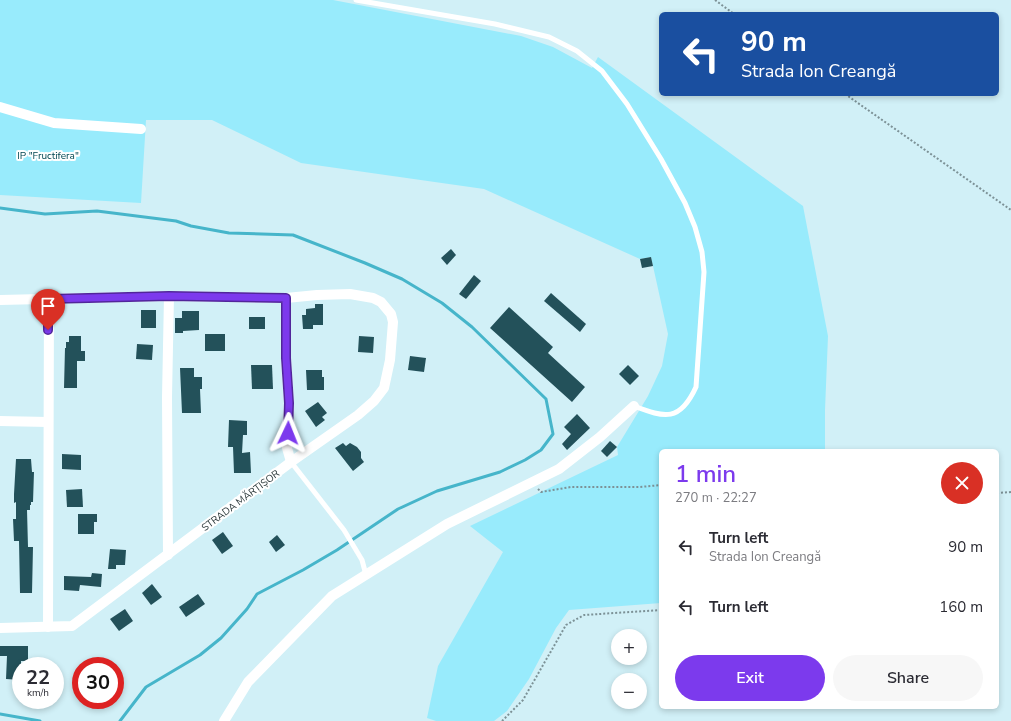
<!DOCTYPE html>
<meta charset="utf-8">
<style>
:root{--surface:#fff;--page:#f7f7f7;--text:#2b2b33;--muted:#7c7c81;--accent:#7c3aed}
body{margin:0;font-family:"Nunito Sans",sans-serif;background:var(--page);color:var(--text);height:100vh;display:flex;flex-direction:column;font-size:15px;white-space:nowrap}
*{box-sizing:border-box;margin:0}
p{font-size:13px;color:var(--muted)}
.icon{flex:none;width:22px;height:22px;fill:none;stroke:currentColor;stroke-width:2;stroke-linecap:round;stroke-linejoin:round}
.map{position:relative;flex:1;overflow:hidden}
.panel{position:absolute;left:659px;top:449px;width:340px;height:260px;display:flex;flex-direction:column;background:var(--surface);border-radius:6px;box-shadow:0 2px 6px #0003}
.panel>*{flex:none}
.hud{position:absolute;left:659px;top:12px;width:340px;height:84px;border-radius:6px;box-shadow:0 2px 6px #0003;background:#1a4fa0;color:#fff;overflow:hidden}
.fabs{position:absolute;left:611px;top:629px;display:grid;gap:8px}
.fabs a{display:grid;place-items:center;width:36px;height:36px;border-radius:50%;background:var(--surface);box-shadow:0 2px 6px #0003;font-size:20px}
.speed{position:absolute;left:12px;top:657px;display:flex;gap:8px;font-size:20px;font-weight:700;text-align:center}
.speed>*{display:grid;place-content:center;width:52px;height:52px;border-radius:50%;background:var(--surface);box-shadow:0 2px 6px #0003;line-height:1}
.speed small{font-size:10px;font-weight:400}
.speed .limit{border:6px solid #d22;background:#fff;color:#111}
.pin{position:absolute;display:grid;place-items:center;width:34px;height:34px;color:#fff;margin:-41px -17px;border-radius:50% 50% 50% 0;rotate:-45deg;box-shadow:0 0 4px #0007}
.pin .icon{rotate:45deg}
.me{position:absolute;width:44px;margin:-22px;rotate:2deg;stroke-linejoin:round;filter:drop-shadow(0 0 3px #0008)}
.turn{display:flex;align-items:center;gap:14px;height:84px;padding:0 16px;font-size:18px}
.turn .icon{width:52px;height:52px;stroke-width:2.5}
.turn b{display:block;font-size:28px;line-height:34px}
.round{display:grid;place-items:center;flex:none;width:42px;height:42px;border-radius:21px;background:var(--page)}
.overview{display:flex;align-items:center;justify-content:space-between;height:68px;padding:0 16px}
h1{font-size:24px;font-weight:600;line-height:30px;color:var(--accent)}
.primary-button{display:flex;gap:8px;margin-top:auto;padding:8px 16px}
.primary-button a{flex:1;height:46px;border-radius:24px;background:var(--accent);color:#fff;font-size:16px;font-weight:600;line-height:46px;text-align:center}
.primary-button a+a{background:var(--page);color:var(--text)}
ul{padding:0;list-style:none}
li{display:flex;align-items:center;gap:12px;height:60px;padding:0 16px}
li div{flex:1}
li b{display:block;font-size:15px}
li em{font-style:normal}
.map>svg:first-child{display:block}
.green{fill:#98ebfc}
.lines{fill:none;stroke-linecap:round;stroke-linejoin:round}
.stream{stroke:#46b5ca;stroke-width:3}
.building{fill:#23515a}
.path{stroke:#7c9196;stroke-width:2;stroke-dasharray:2 2;stroke-linecap:butt}
.lane{stroke:#fff;stroke-width:5}
.street{stroke:#fff;stroke-width:10}
.route-casing{stroke:#51269a;stroke-width:10}
.route{stroke:#7c3aed;stroke-width:7}
.labels{text-anchor:middle;stroke-width:4;stroke-linejoin:round;paint-order:stroke}
.park-label{font-size:10px;fill:#004752;stroke:#fff}
.street-label{font-size:10px;fill:#2a3739;stroke:#fff}
</style>
<div class="map">
<svg width="1011" height="721" viewBox="0 0 1011 721">
<rect width="100%" height="100%" fill="#d1f0f7"/>
<polygon class="green" points="0,0 333,0 521,36 553,47 592,68 598,57 803,206 828,336 825,410 825,451 661,451 661,603 569,610 556,628 529,679 507,711 494,721 436,721 427,718 438,666 503,552 470,526 618,455 617,447 648,396 662,366 668,334 651,257 640,259 484,189 301,163 212,120 146,120 141,203 0,195"/>
<g class="lines">
<g class="stream">
<polyline points="0,208 45,214 97,211 176,221 191,226 229,233 293,235 365,263 402,279 442,303 472,327 546,399 553,434 541,450 525,460 500,472 437,491 398,509 337,550 303,570 257,594 247,609 221,638 200,655 146,687 120,721"/>
<polyline points="0,714 40,721"/>
</g>
</g>
<g class="building">
<polygon points="451,249 456,255 447,265 441,258"/>
<polygon points="651,257 653,266 642,268 640,259"/>
<polygon points="474,275 481,281 466,299 459,294"/>
<polygon points="551,293 586,324 580,332 544,301"/>
<polygon points="315,304 323,304 323,325 313,325 313,329 303,329 302,315 306,315 306,309 315,308"/>
<polygon points="509,307 553,347 548,353 585,387 572,402 490,328"/>
<rect x="141" y="310" width="15" height="18"/>
<polygon points="182,311 199,311 199,330 183,331 183,333 175,333 175,318 182,318"/>
<rect x="249" y="317" width="16" height="12"/>
<rect x="205" y="334" width="20" height="17"/>
<polygon points="69,336 81,336 81,351 85,351 85,361 77,361 77,388 64,388 65,348 66,348 66,342 69,342"/>
<polygon points="359,336 374,337 373,353 358,352"/>
<polygon points="137,344 153,345 152,360 136,359"/>
<polygon points="410,356 426,358 424,372 408,370"/>
<polygon points="251,365 272,365 273,389 252,389"/>
<polygon points="628,365 639,376 630,385 619,374"/>
<polygon points="180,368 194,368 194,377 202,377 202,389 200,389 201,413 182,413"/>
<polygon points="306,370 322,370 322,377 324,377 324,390 307,390"/>
<polygon points="318,402 327,413 322,417 325,420 316,427 305,411"/>
<polygon points="577,414 590,428 567,450 562,444 571,434 564,427"/>
<polygon points="229,420 247,421 247,435 243,435 242,453 250,452 251,473 234,473 233,447 228,447"/>
<polygon points="610,441 617,447 607,457 601,451"/>
<polygon points="343,443 346,446 350,443 357,447 361,452 361,458 364,462 353,471 335,448"/>
<polygon points="62,454 81,455 81,470 62,469"/>
<polygon points="16,459 31,459 32,472 34,472 33,502 31,502 31,505 30,505 30,510 27,510 28,547 33,547 32,593 20,593 19,541 14,541 13,519 16,519 16,502 14,503 14,494"/>
<polygon points="82,489 83,507 67,507 66,490"/>
<polygon points="78,514 97,514 97,522 94,522 94,534 78,534"/>
<polygon points="223,532 233,546 222,554 212,540"/>
<polygon points="277,535 285,545 276,552 269,542"/>
<polygon points="110,549 126,550 125,565 116,565 116,569 108,569"/>
<polygon points="92,573 102,574 101,587 80,585 79,591 64,590 64,576 91,577"/>
<polygon points="152,584 162,597 151,605 142,593"/>
<polygon points="198,594 205,604 186,617 179,607"/>
<polygon points="125,609 133,621 119,631 110,619"/>
<polygon points="0,646 28,646 28,661 21,661 21,680 6,679 7,656 0,656"/>
</g>
<g class="lines">
<g class="path">
<polyline points="715,0 734,14"/>
<polyline points="845,94 1011,210"/>
<polyline points="538,489 541,492 571,487 640,487 661,485"/>
<polyline points="997,493 1011,492"/>
<polyline points="502,721 523,700 566,625 584,615 661,610"/>
</g>
<g class="lane">
<path d="M356,0L495,24L549,37L577,51L602,71L627,104L661,159L685,203L695,227L702,252L704,272L696,387C680,422 665,418 634,406"/>
<polyline points="291,462 344,530 362,560 366,575"/>
</g>
<g class="street">
<polyline points="0,107 54,123 141,129"/>
<polyline points="286,298 286,358 289,403 287,448 291,462"/>
<polyline points="0,300 169,296 286,298 317,295 350,294 373,298 381,302 391,314 393,322 390,360 384,388 374,401 358,415 291,462 72,626 0,628"/>
<polyline points="0,421 48,422"/>
<polyline points="168,555 167,397 169,296"/>
<polyline points="48,627 49,299"/>
<polyline points="224,721 248,682 332,596 447,524 559,469 600,437 634,406"/>
</g>
</g>
<g class="lines">
<g class="route-casing">
<polyline id="route" points="48,330 48,299 169,296 286,298 286,358 289,403 288,433"/>
</g>
<use href="#route" class="route"/>
</g>
<g class="labels">
<g class="park-label">
<text x="48" y="159">IP "Fructifera"</text>
</g>
<g class="street-label">
<text transform="translate(240 500) rotate(-37)" y="4">STRADA MĂRȚIȘOR</text>
</g>
</g>
</svg>
<div class="fabs">
<a>+</a>
<a>−</a>
</div>
<div class="speed"><div>22<small>km/h</small></div><div class="limit">30</div></div>
<div class="pin" style="left:48px;top:330px;background:#d93025"><svg class="icon" aria-label="arrive" viewBox="0 0 24 24"><path d="M6 21V4h12l-3 4 3 4H6"/></svg></div>
<svg class="me" style="left:288px;top:433px" viewBox="-20 -20 40 40"><path d="M0-17L14 15 0 8-14 15z" fill="#7c3aed" stroke="#fff" stroke-width="4"/></svg>
<div class="hud">
<div class="turn"><svg class="icon" aria-label="left" viewBox="0 0 24 24"><path d="M17 20v-9H6M10 6l-5 5 5 5"/></svg><div><b>90 m</b>Strada Ion Creangă</div></div>
</div>
<section class="panel">
<div class="overview"><div><h1>1 min</h1><p>270 m · 22:27</p></div><a class="round" style="background:#d93025;color:#fff"><svg class="icon" aria-label="close" viewBox="0 0 24 24"><path d="M6 6l12 12M18 6L6 18"/></svg></a></div>
<ul>
<li><svg class="icon" aria-label="left" viewBox="0 0 24 24"><path d="M17 20v-9H6M10 6l-5 5 5 5"/></svg><div><b>Turn left</b><p>Strada Ion Creangă</p></div><em>90 m</em></li>
<li><svg class="icon" aria-label="left" viewBox="0 0 24 24"><path d="M17 20v-9H6M10 6l-5 5 5 5"/></svg><div><b>Turn left</b></div><em>160 m</em></li>
</ul>
<div class="primary-button"><a>Exit</a><a>Share</a></div>
</section>
</div>
